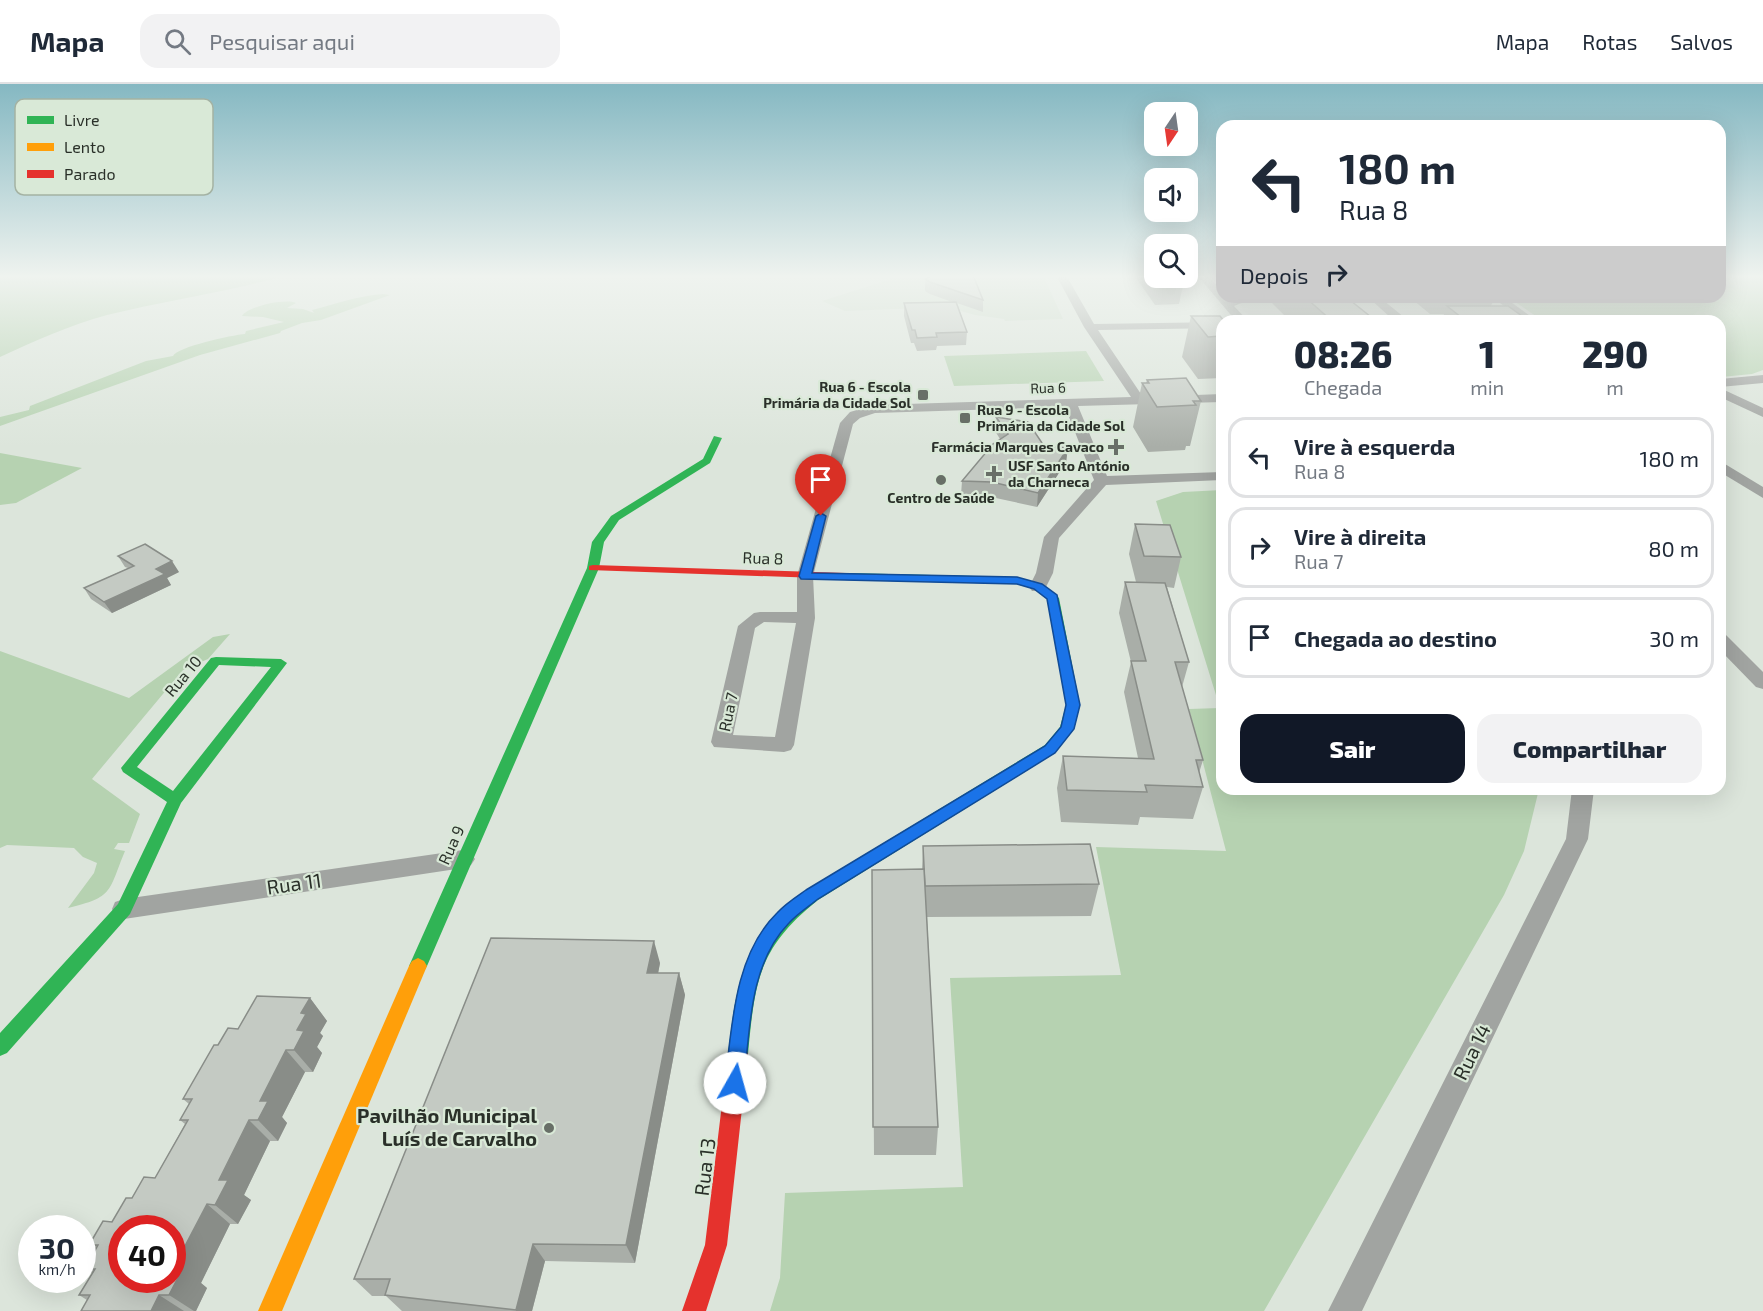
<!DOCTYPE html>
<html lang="pt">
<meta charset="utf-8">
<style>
:root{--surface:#fff;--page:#f2f2f3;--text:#1f2937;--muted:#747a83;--line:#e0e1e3;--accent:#111827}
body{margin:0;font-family:"Exo 2",sans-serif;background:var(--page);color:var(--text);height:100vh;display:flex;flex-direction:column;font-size:22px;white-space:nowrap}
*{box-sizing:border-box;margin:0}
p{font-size:20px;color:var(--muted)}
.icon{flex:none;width:33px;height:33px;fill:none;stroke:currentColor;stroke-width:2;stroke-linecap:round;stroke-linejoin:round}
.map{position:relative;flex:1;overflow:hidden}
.side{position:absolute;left:1216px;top:231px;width:510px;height:480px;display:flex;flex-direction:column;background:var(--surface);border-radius:18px;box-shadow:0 6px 24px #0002}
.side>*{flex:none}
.hud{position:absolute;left:1216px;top:36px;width:510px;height:183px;border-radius:18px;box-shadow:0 6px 24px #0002;background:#fff;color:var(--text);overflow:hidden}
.needle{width:39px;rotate:193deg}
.controls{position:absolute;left:1144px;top:18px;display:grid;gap:12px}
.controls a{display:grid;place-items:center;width:54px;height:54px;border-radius:12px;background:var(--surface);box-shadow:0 6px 24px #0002;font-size:30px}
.speed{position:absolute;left:18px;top:1131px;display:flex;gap:12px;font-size:30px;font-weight:700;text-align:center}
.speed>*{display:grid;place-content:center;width:78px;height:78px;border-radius:50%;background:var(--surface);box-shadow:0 6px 24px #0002;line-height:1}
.speed small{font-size:15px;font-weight:400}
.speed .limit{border:9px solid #d22;background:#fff;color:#111}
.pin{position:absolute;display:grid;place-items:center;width:51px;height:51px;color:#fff;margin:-62px -26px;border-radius:50% 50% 50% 0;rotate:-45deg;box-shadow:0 0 6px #0007}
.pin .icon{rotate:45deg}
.me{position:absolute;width:66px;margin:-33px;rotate:7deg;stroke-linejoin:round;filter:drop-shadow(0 0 4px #0008)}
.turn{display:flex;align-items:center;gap:21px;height:126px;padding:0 24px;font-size:27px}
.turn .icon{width:78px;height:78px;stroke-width:2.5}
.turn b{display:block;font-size:42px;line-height:51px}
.then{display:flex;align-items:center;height:57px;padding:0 24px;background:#0003;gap:12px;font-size:22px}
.eta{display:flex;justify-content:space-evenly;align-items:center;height:102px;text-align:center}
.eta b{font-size:36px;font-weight:800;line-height:42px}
.button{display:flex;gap:12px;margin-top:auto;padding:12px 24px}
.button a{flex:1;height:69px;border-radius:18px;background:var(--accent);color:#fff;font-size:24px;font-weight:800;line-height:69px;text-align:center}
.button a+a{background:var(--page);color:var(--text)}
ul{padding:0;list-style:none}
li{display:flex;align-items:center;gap:18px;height:81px;margin:0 12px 9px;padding:0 12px;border:3px solid var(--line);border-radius:18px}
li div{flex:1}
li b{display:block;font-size:22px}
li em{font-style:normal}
header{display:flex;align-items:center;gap:36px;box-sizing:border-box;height:84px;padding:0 30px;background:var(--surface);border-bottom:2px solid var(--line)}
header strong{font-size:28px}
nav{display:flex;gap:33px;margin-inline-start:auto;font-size:21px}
.search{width:420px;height:54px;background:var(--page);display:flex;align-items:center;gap:15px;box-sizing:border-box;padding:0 21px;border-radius:18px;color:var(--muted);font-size:22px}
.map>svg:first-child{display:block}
.built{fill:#ccdbca}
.green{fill:#b6d2b1}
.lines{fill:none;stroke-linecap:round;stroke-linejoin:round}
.street{fill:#a1a4a1;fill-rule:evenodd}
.fast{fill:#30b455;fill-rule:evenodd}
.slow{fill:#ff9f0a;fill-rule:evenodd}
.jam{fill:#e5322d;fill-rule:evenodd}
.wall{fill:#a9aea8}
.shaded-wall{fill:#898d88}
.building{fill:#c4cac3;stroke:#898d88;stroke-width:1.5;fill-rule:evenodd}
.route{fill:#1a73e8;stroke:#114b97;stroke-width:1.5}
.poi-dot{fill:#686f67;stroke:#d9e9d7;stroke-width:2}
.labels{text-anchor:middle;stroke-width:4.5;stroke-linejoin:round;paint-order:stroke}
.far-poi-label{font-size:14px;font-weight:bold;fill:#2a3029;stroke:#d9e9d7;text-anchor:end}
.far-street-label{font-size:14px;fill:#2a3029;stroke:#d9e9d7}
.street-label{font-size:16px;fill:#2a3029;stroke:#d9e9d7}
.near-street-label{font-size:20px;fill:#2a3029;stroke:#d9e9d7}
.near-poi-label{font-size:20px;font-weight:bold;fill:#2a3029;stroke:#d9e9d7;text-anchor:end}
.key{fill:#d9e9d7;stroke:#a4b2a3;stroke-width:1.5}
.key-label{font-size:16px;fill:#2a3029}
</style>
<header>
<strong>Mapa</strong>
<div class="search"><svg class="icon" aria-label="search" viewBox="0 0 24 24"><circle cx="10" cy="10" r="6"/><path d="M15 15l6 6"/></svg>Pesquisar aqui</div>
<nav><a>Mapa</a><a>Rotas</a><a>Salvos</a></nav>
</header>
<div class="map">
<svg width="1763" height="1227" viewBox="0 0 1763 1227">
<rect width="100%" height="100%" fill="#dce5db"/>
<polygon class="built" points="904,191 1043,191 1063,235 1005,237 1004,235 975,231 947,223 845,227 822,217"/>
<g class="green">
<path d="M0,191H287C228,208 167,216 107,231C70,241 35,257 0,273Z"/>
<polygon points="1721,191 1763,191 1763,286 1752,290 1721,293 1720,237 1543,237 1508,213 1720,213"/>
<path d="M383,210L390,211L321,236L302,239L281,247L280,249L200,271L0,342V333L29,326L30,322L146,277L173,272C177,263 232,251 245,250L246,247L284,238L263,233L242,232C247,223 284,214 296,219L287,224L303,225L314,229L312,226C336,220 357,212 383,210Z"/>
<polygon points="1086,267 1104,297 954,302 944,272"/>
<polygon points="0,369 82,384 16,419 0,421"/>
<polygon points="1222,406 1222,705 1539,705 1524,767 1504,811 1264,1227 770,1227 780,1194 785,1109 963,1103 950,894 1121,891 1096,763 1226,767 1189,625 1220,624 1156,417 1183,408"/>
<path d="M230,550L208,575L183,586L92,695L140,730L129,759H118L114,765L125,767C108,808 114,813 68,824L94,789L97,779L83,773L74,764L7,761L0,764V567L129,614L213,553Z"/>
</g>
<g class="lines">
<g class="street">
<path d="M1056,191H1066L1094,240L1222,238V244L1098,246L1143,313L1222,310V318L1078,322L1107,392L1222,388V396L1106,401L1059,454L1053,489L1044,507H1032L1029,503L1036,489L1044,453L1094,396L1065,323L875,329L860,334L853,340L813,492L815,534L794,661L791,666L784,668L714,663L711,658L738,542L754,529L760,528H797V492L840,339L850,328L874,321L1131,313L1084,243ZM764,538L796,539L775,653L733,651L755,544Z"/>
<polygon points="1197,191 1208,191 1222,208 1222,213 1230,216 1240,213 1256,213 1234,222 1248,237 1236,237"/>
<polygon points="1368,213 1379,213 1404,233 1469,232 1474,235 1473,237 1385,237 1391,234"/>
<polygon points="1492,213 1504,213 1537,237 1524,237"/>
<polygon points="1763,291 1763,299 1720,303 1720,295"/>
<polygon points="1720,304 1763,324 1763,333 1720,313"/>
<polygon points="1720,377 1763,403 1763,414 1720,388"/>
<polygon points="1720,549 1726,551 1763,588 1763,605 1756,603 1720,566"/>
<polygon points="1572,705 1594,705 1588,755 1362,1227 1328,1227 1566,755"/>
<polygon points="463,766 471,769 475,775 471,781 463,784 124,835 115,832 112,825 115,818 124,815"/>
</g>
<g class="fast">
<polygon points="714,352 722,354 710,379 619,436 604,458 599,484 427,882 424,887 418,890 412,887 409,882 587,484 592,458 611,432 703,375"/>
<path d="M846,489L1017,493L1042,501L1059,514L1080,621L1074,645L1055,669L818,816C758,864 755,897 748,970L745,976L738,979L731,976L728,970C737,895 743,855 806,806L1045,661L1060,643L1066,621L1047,515L1034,505L1016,500L842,494L840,492Z"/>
<path d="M216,573L281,575L287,579L181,719L130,830L7,969L0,972V949L118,820L167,718L123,688L121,684L211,574ZM219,581L271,583L173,707L137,683Z"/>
</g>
<polygon class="slow" points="418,874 424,877 427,882 282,1227 258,1227 409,882 412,877"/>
<g class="jam">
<polygon points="593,481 846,489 852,492 846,495 589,486 589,482"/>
<polygon points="738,961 745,964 748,970 727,1161 706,1227 682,1227 705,1161 728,970 731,964"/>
</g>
</g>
<g class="wall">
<polygon points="1134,191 1155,191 1155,194 1181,194 1184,197 1179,220 1155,221"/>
<polygon points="925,195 983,216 983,228 957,219 967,248 966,261 937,262 936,266 917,267 914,259 911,259 904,232 904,219 952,218 930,210 925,207"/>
<polygon points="1272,213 1346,213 1376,237 1290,237 1272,219"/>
<polygon points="1414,213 1495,213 1491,222 1529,237 1442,237 1444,230 1430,230 1413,216"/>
<polygon points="1191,232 1222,237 1222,294 1198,295 1182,273"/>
<polygon points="1147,296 1201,317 1190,362 1186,362 1185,366 1148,368 1133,343 1142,299 1146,299"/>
<polygon points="996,333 1044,362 1068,364 1066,378 1037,423 991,413 961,411 962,397 1000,355 995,347"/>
<polygon points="1135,440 1181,473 1174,504 1167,503 1189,578 1182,603 1203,676 1199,689 1203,703 1193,735 1140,733 1138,741 1061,738 1057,704 1063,672 1138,674 1124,608 1131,578 1119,529 1125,498 1136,498 1129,470"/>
<polygon points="118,472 179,488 167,494 171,501 112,529 91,515 84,504 128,484 125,483"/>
<polygon points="923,762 1099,800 1091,832 927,833 938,1043 936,1071 874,1071 872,786 922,785"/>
<polygon points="660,879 658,889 679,889 685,911 635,1179 545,1177 532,1227 402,1227 386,1212 372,1212 354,1195"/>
<polygon points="310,914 327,937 320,949 323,952 317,963 322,969 313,988 305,988 282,1033 287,1039 278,1057 270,1057 244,1111 251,1116 238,1140 230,1140 201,1199 207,1204 196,1227 81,1227 87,1216 79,1211 92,1189 85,1185 95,1166 89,1161 112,1138 132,1114 155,1094 185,1040 180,1036 189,1020 183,1015 218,961 238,945"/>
</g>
<g class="shaded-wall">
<polygon points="1068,364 1066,378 1037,423 1038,409"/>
<polygon points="172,477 179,488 167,494 171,501 112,529 104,518 156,485"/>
<polygon points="654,857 660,879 654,911 647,889"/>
<polygon points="679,889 685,911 635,1179 626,1161"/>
<polygon points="310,914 327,937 320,949 323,952 317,963 322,969 313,988 294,966 297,946 301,929"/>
<polygon points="286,966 305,988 282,1033 287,1039 278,1057 258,1036 260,1017"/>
<polygon points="249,1036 270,1057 244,1111 251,1116 238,1140 215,1121 219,1096"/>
<polygon points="207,1120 230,1140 201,1199 207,1204 196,1227 194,1227 169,1211 173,1185"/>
<polygon points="533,1160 545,1177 532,1227 516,1227 516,1226"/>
<polygon points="159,1211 184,1227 151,1227"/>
</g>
<g class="building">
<polygon points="935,191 973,191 983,216 930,198 925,195"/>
<polygon points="1157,194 1181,194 1184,197 1160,197"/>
<polygon points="1305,213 1346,213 1376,237 1332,237"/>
<polygon points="956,218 967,248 936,249 937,253 917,254 915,246 912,246 904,219"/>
<polygon points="1447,222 1508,222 1529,237 1466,237"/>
<polygon points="1191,232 1220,232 1224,237 1222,237 1222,252 1208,253"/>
<polygon points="1186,294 1201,317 1193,317 1196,321 1157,323 1142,299 1149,299 1147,296"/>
<polygon points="996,333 1028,338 1044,362 1068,364 1038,409 992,398 962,397 993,360 1008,350"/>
<polygon points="1135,440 1170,441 1181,473 1144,472"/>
<polygon points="145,460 172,477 156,485 165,490 104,518 84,504 134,482 118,472"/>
<polygon points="1125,498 1165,499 1189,578 1175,578 1203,676 1196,676 1203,703 1145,701 1147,708 1067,706 1063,672 1154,675 1131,577 1146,577"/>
<polygon points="1090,760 1099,800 925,802 923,762"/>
<polygon points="924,785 938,1043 873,1043 872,786"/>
<polygon points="491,854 654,857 647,889 679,889 626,1161 533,1160 516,1226 385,1211 390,1195 354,1195"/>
<path d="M257,912L310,914L301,929L306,930L297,946L304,947L294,966H286L260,1017H268L258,1036H249L219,1096H228L215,1121L207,1120L173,1185L182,1186L169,1211H159L151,1227H81L90,1211H79L95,1185H85L98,1161H89L103,1137L112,1138L126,1114H132L144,1093L155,1094L188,1036H180L192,1015H183L214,961H218L228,944L238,945ZM122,1144H172V1196H122Z"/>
</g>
<linearGradient id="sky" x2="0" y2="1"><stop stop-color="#85b8c2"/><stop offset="0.53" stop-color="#eff3ef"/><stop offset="1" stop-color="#eff3ef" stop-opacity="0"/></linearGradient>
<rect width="1763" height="363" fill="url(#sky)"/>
<path class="route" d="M821,429L826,432L812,489L1017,493L1042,500L1057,511L1080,621L1074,645L1055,669L818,815C808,823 797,830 789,839C749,880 750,945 744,999L742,1005L735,1008L728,1005L725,999C732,942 734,871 777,829C785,820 796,813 806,806L1045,662L1061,643L1066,621L1047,515L1034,505L1017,500L801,495L799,492L816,432Z"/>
<g class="poi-dot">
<rect x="917" y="305" width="12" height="12" rx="3"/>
<rect x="959" y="328" width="12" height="12" rx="3"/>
<path d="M1113 354h6v6h6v6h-6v6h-6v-6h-6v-6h6z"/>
<path d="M991 381h6v6h6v6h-6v6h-6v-6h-6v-6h6z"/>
<circle cx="941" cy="396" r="6"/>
<circle cx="549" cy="1044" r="6"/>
</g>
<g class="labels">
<g class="far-poi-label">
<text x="911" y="308">Rua 6 - Escola<tspan x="911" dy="16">Primária da Cidade Sol</tspan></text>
<text x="977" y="331" text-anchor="start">Rua 9 - Escola<tspan x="977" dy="16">Primária da Cidade Sol</tspan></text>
<text x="1104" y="368">Farmácia Marques Cavaco</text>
<text x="1008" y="387" text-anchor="start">USF Santo António<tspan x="1008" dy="16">da Charneca</tspan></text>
<text x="941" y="419" text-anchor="middle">Centro de Saúde</text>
</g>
<g class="far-street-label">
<text transform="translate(1048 304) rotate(-2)" y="5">Rua 6</text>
</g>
<g class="street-label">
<text transform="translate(763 474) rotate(2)" y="6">Rua 8</text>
<text transform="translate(183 592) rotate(-50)" y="6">Rua 10</text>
<text transform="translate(728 628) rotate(-78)" y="6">Rua 7</text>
<text transform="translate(451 761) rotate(-66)" y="6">Rua 9</text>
</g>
<g class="near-street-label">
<text transform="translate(294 800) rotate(-8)" y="7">Rua 11</text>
<text transform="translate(1472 968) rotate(-64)" y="7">Rua 14</text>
<text transform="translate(705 1083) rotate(-83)" y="7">Rua 13</text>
</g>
<g class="near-poi-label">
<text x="537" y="1039">Pavilhão Municipal<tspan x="537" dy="23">Luís de Carvalho</tspan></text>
</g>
</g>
<rect x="15" y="15" width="198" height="96" rx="9" class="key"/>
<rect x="27" y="32" width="27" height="8" fill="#30b455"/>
<rect x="27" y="59" width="27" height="8" fill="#ff9f0a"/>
<rect x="27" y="86" width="27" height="8" fill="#e5322d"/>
<g class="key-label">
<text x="64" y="42">Livre</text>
<text x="64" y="69">Lento</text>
<text x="64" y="96">Parado</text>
</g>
</svg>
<div class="controls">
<a><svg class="needle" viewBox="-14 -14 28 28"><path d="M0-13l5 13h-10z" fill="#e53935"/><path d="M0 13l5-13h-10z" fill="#747a83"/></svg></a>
<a><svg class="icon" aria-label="sound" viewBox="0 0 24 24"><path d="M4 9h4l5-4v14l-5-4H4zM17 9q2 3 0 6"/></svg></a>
<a><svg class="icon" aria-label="search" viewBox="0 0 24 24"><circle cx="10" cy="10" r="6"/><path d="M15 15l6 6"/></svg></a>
</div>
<div class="speed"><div>30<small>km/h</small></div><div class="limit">40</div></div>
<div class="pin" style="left:821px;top:432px;background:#d93025"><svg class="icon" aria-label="arrive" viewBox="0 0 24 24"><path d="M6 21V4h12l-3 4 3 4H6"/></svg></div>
<svg class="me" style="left:735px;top:999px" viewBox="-20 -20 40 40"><circle r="19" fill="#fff"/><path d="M0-13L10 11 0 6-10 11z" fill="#1a73e8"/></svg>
<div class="hud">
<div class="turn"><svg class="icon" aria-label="left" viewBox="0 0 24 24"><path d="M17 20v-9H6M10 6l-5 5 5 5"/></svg><div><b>180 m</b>Rua 8</div></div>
<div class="then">Depois<svg class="icon" aria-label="right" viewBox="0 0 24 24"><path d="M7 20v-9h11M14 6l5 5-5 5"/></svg></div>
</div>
<section class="side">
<div class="eta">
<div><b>08:26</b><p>Chegada</p></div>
<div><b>1</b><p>min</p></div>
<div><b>290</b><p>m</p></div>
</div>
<ul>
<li><svg class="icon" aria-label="left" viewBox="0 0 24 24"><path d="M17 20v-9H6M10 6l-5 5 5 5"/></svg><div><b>Vire à esquerda</b><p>Rua 8</p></div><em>180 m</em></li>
<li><svg class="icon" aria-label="right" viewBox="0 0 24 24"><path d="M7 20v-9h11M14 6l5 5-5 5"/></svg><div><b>Vire à direita</b><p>Rua 7</p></div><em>80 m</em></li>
<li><svg class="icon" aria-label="arrive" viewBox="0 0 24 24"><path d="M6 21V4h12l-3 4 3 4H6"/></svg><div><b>Chegada ao destino</b></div><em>30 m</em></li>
</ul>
<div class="button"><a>Sair</a><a>Compartilhar</a></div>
</section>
</div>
